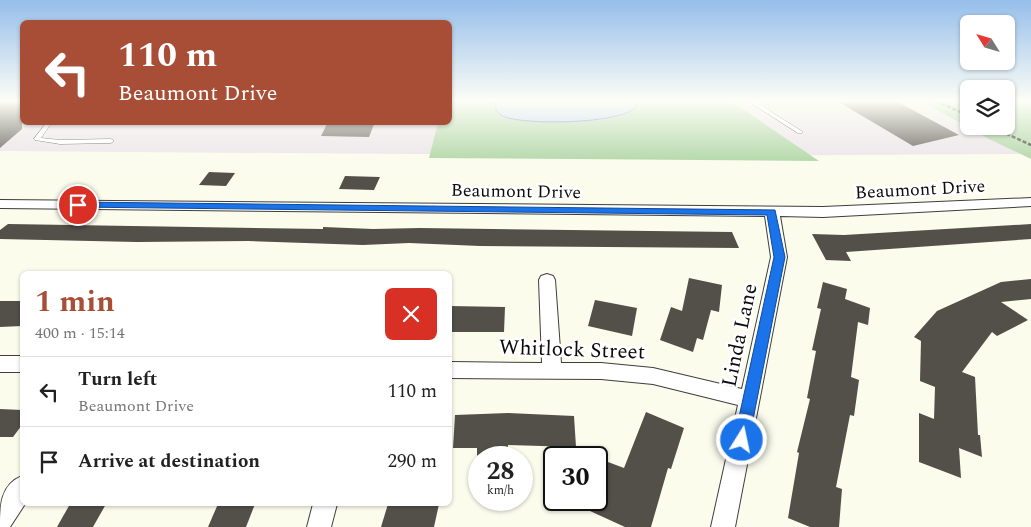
<!DOCTYPE html>
<meta charset="utf-8">
<style>
:root{--surface:#fff;--page:#f2f2f2;--text:#222;--muted:#767676;--line:#e0e0e0;--accent:#a84e37}
body{margin:0;font-family:Spectral,serif;background:var(--page);color:var(--text);height:100vh;display:flex;flex-direction:column;font-size:19px;white-space:nowrap}
*{box-sizing:border-box;margin:0}
p{font-size:16px;color:var(--muted)}
.icon{flex:none;width:28px;height:28px;fill:none;stroke:currentColor;stroke-width:2;stroke-linecap:round;stroke-linejoin:round}
.map{position:relative;flex:1;overflow:hidden}
.details{position:absolute;left:20px;top:271px;width:432px;height:235px;display:flex;flex-direction:column;background:var(--surface);border-radius:8px;box-shadow:0 1px 4px #0004}
.details>*{flex:none}
.hud{position:absolute;left:20px;top:20px;width:432px;height:105px;border-radius:8px;box-shadow:0 1px 4px #0004;background:#a84e37;color:#fff;overflow:hidden}
.needle{width:32px;rotate:307deg}
.fabs{position:absolute;left:960px;top:15px;display:grid;gap:10px}
.fabs a{display:grid;place-items:center;width:55px;height:55px;border-radius:8px;background:var(--surface);box-shadow:0 1px 4px #0004;font-size:25px}
.speed{position:absolute;left:468px;top:446px;display:flex;gap:10px;font-size:25px;font-weight:700;text-align:center}
.speed>*{display:grid;place-content:center;width:65px;height:65px;border-radius:50%;background:var(--surface);box-shadow:0 1px 4px #0004;line-height:1}
.speed small{font-size:12px;font-weight:400}
.speed .limit{border:2px solid #111;border-radius:8px;background:#fff;color:#111}
.pin{position:absolute;display:grid;place-items:center;width:42px;height:42px;color:#fff;margin:-21px;border:2px solid #fff;border-radius:50%;box-shadow:0 1px 5px #0007}
.me{position:absolute;width:55px;margin:-28px;rotate:10deg;stroke-linejoin:round;filter:drop-shadow(0 0 4px #0008)}
.turn{display:flex;align-items:center;gap:18px;height:105px;padding:0 15px;font-size:22px}
.turn .icon{width:65px;height:65px;stroke-width:2.5}
.turn b{display:block;font-size:35px;line-height:42px}
.round{display:grid;place-items:center;flex:none;width:52px;height:52px;border-radius:8px;background:var(--page)}
.summary{display:flex;align-items:center;justify-content:space-between;height:85px;padding:0 15px}
h1{font-size:30px;font-weight:700;line-height:38px;color:var(--accent)}
ul{padding:0;list-style:none}
li{display:flex;align-items:center;gap:15px;height:70px;padding:0 15px;border-top:1px solid var(--line)}
li div{flex:1}
li b{display:block;font-size:19px}
li em{font-style:normal}
.map>svg:first-child{display:block}
.industrial{fill:#e9e1e8}
.forest{fill:#a7d19c}
.water{fill:#b8cced;stroke:#4970ba}
.building{fill:#534f49}
.lines{fill:none;stroke-linecap:round;stroke-linejoin:round}
.service-casing{stroke:#3e3e3e;stroke-width:1}
.minor-casing{stroke:#3e3e3e;stroke-width:2}
.path{stroke:#2d2d2d;stroke-width:2.5;stroke-dasharray:4 2;stroke-linecap:butt}
.service{fill:#fff;fill-rule:evenodd}
.minor{fill:#fff;fill-rule:evenodd}
.route{fill:#1a73e8;stroke:#114b97}
.labels{text-anchor:middle;stroke-width:5;stroke-linejoin:round;paint-order:stroke}
.street-label{font-size:18px;fill:#0b0b0b;stroke:#fff}
.near-street-label{font-size:21px;fill:#0b0b0b;stroke:#fff}
</style>
<div class="map">
<svg width="1031" height="527" viewBox="0 0 1031 527">
<rect width="100%" height="100%" fill="#fbfcec"/>
<polygon class="industrial" points="0,101 22,101 22,122 450,122 450,101 925,101 969,126 1031,154 681,156 0,151"/>
<g class="forest">
<polygon points="450,101 495,101 496,110 503,117 531,121 571,121 606,119 635,108 638,101 731,101 819,161 429,158 438,123 450,122"/>
<polygon points="921,101 969,101 969,126 1006,126 1006,101 1031,101 1031,159 989,139"/>
</g>
<path class="water" d="M495,101H638C638,101 635,107 635,108C618,124 527,125 505,117C501,116 499,113 496,110Z"/>
<g class="building">
<polygon points="0,101 22,101 22,129 0,148"/>
<polygon points="837,101 896,101 959,135 913,146"/>
<polygon points="328,122 375,122 369,137 321,136"/>
<polygon points="209,172 235,173 226,186 199,185"/>
<polygon points="345,176 380,177 374,190 339,189"/>
<polygon points="8,224 323,229 323,227 373,229 420,228 732,232 739,248 480,246 409,243 363,245 248,241 137,242 0,239 0,230"/>
<polygon points="1031,224 1031,239 846,252 851,261 826,260 812,234 844,235"/>
<polygon points="689,278 722,285 719,312 711,310 703,340 697,338 693,352 660,340 671,307 682,311"/>
<polygon points="1031,279 1031,299 1001,302 1028,320 997,336 992,332 962,372 975,377 978,435 980,435 982,457 959,448 961,478 919,462 919,413 934,419 935,387 920,381 921,341 914,337 937,311 1001,282"/>
<polygon points="823,282 847,289 845,299 870,308 868,325 858,322 851,377 859,380 854,416 850,415 836,487 842,489 839,527 810,527 788,518 799,453 797,452 810,399 807,398 816,351 812,350 821,309 817,308"/>
<polygon points="595,300 637,308 632,336 588,326"/>
<polygon points="0,301 22,301 22,326 0,327"/>
<polygon points="450,306 505,307 504,332 450,332"/>
<polygon points="0,409 22,410 22,425 13,437 0,437"/>
<polygon points="646,412 684,428 671,469 668,468 651,527 625,527 590,511 594,500 596,500 596,494 608,462 624,468"/>
<polygon points="508,413 574,416 576,447 508,445 508,458 477,458 477,448 453,448 455,415"/>
<polygon points="70,504 106,504 93,527 57,527"/>
<polygon points="218,504 255,504 246,527 208,527"/>
<polygon points="388,504 439,504 434,527 381,527"/>
</g>
<g class="lines">
<g class="service-casing">
<g id="service">
<polygon points="748,101 754,101 803,132 802,133 798,133"/>
<polygon points="47,122 52,122 41,138 60,140 111,139 114,141 111,143 60,144 35,140 34,139"/>
</g>
</g>
<g class="minor-casing">
<g id="minor">
<polygon points="1031,198 1031,206 823,217 780,216 787,257 735,527 711,527 738,405 653,384 601,379 450,378 450,362 542,363 539,280 541,276 547,274 553,276 555,280 561,363 601,363 653,368 742,389 771,257 765,216 0,208 0,200 823,207"/>
<rect x="0" y="356" width="22" height="16"/>
<path d="M22,476V504H25L10,527H0C0,506 0,485 22,476Z"/>
<polygon points="313,504 337,504 331,527 307,527"/>
</g>
</g>
<g class="path">
<polyline points="936,101 969,116"/>
<polyline points="990,126 1031,145"/>
</g>
<use href="#service" class="service"/>
<use href="#minor" class="minor"/>
</g>
<linearGradient id="sky" x2="0" y2="1"><stop stop-color="#95beea"/><stop offset="0.58" stop-color="#fdfef6"/><stop offset="1" stop-color="#fdfef6" stop-opacity="0"/></linearGradient>
<rect width="1031" height="174" fill="url(#sky)"/>
<polygon class="route" points="78,202 775,210 785,257 749,440 747,445 742,447 736,445 734,440 774,257 767,215 74,207 73,205"/>
<g class="labels">
<g class="street-label">
<text transform="translate(920 189) rotate(-3)" y="6">Beaumont Drive</text>
<text transform="translate(516 191) rotate(1)" y="6">Beaumont Drive</text>
</g>
<g class="near-street-label">
<text transform="translate(739 335) rotate(-78)" y="7">Linda Lane</text>
<text transform="translate(572 349) rotate(2)" y="7">Whitlock Street</text>
</g>
</g>
</svg>
<div class="fabs">
<a><svg class="needle" viewBox="-14 -14 28 28"><path d="M0-13l5 13h-10z" fill="#e53935"/><path d="M0 13l5-13h-10z" fill="#767676"/></svg></a>
<a><svg class="icon" aria-label="layers" viewBox="0 0 24 24"><path d="M12 4l9 5-9 5-9-5zM3 14l9 5 9-5"/></svg></a>
</div>
<div class="speed"><div>28<small>km/h</small></div><div class="limit">30</div></div>
<div class="pin" style="left:78px;top:205px;background:#d93025"><svg class="icon" aria-label="arrive" viewBox="0 0 24 24"><path d="M6 21V4h12l-3 4 3 4H6"/></svg></div>
<svg class="me" style="left:742px;top:440px" viewBox="-20 -20 40 40"><circle r="17" fill="#1a73e8" stroke="#fff" stroke-width="3"/><path d="M0-11L8 9 0 5-8 9z" fill="#fff"/></svg>
<div class="hud">
<div class="turn"><svg class="icon" aria-label="left" viewBox="0 0 24 24"><path d="M17 20v-9H6M10 6l-5 5 5 5"/></svg><div><b>110 m</b>Beaumont Drive</div></div>
</div>
<section class="details">
<div class="summary"><div><h1>1 min</h1><p>400 m · 15:14</p></div><a class="round" style="background:#d93025;color:#fff"><svg class="icon" aria-label="close" viewBox="0 0 24 24"><path d="M6 6l12 12M18 6L6 18"/></svg></a></div>
<ul>
<li><svg class="icon" aria-label="left" viewBox="0 0 24 24"><path d="M17 20v-9H6M10 6l-5 5 5 5"/></svg><div><b>Turn left</b><p>Beaumont Drive</p></div><em>110 m</em></li>
<li><svg class="icon" aria-label="arrive" viewBox="0 0 24 24"><path d="M6 21V4h12l-3 4 3 4H6"/></svg><div><b>Arrive at destination</b></div><em>290 m</em></li>
</ul>
</section>
</div>
